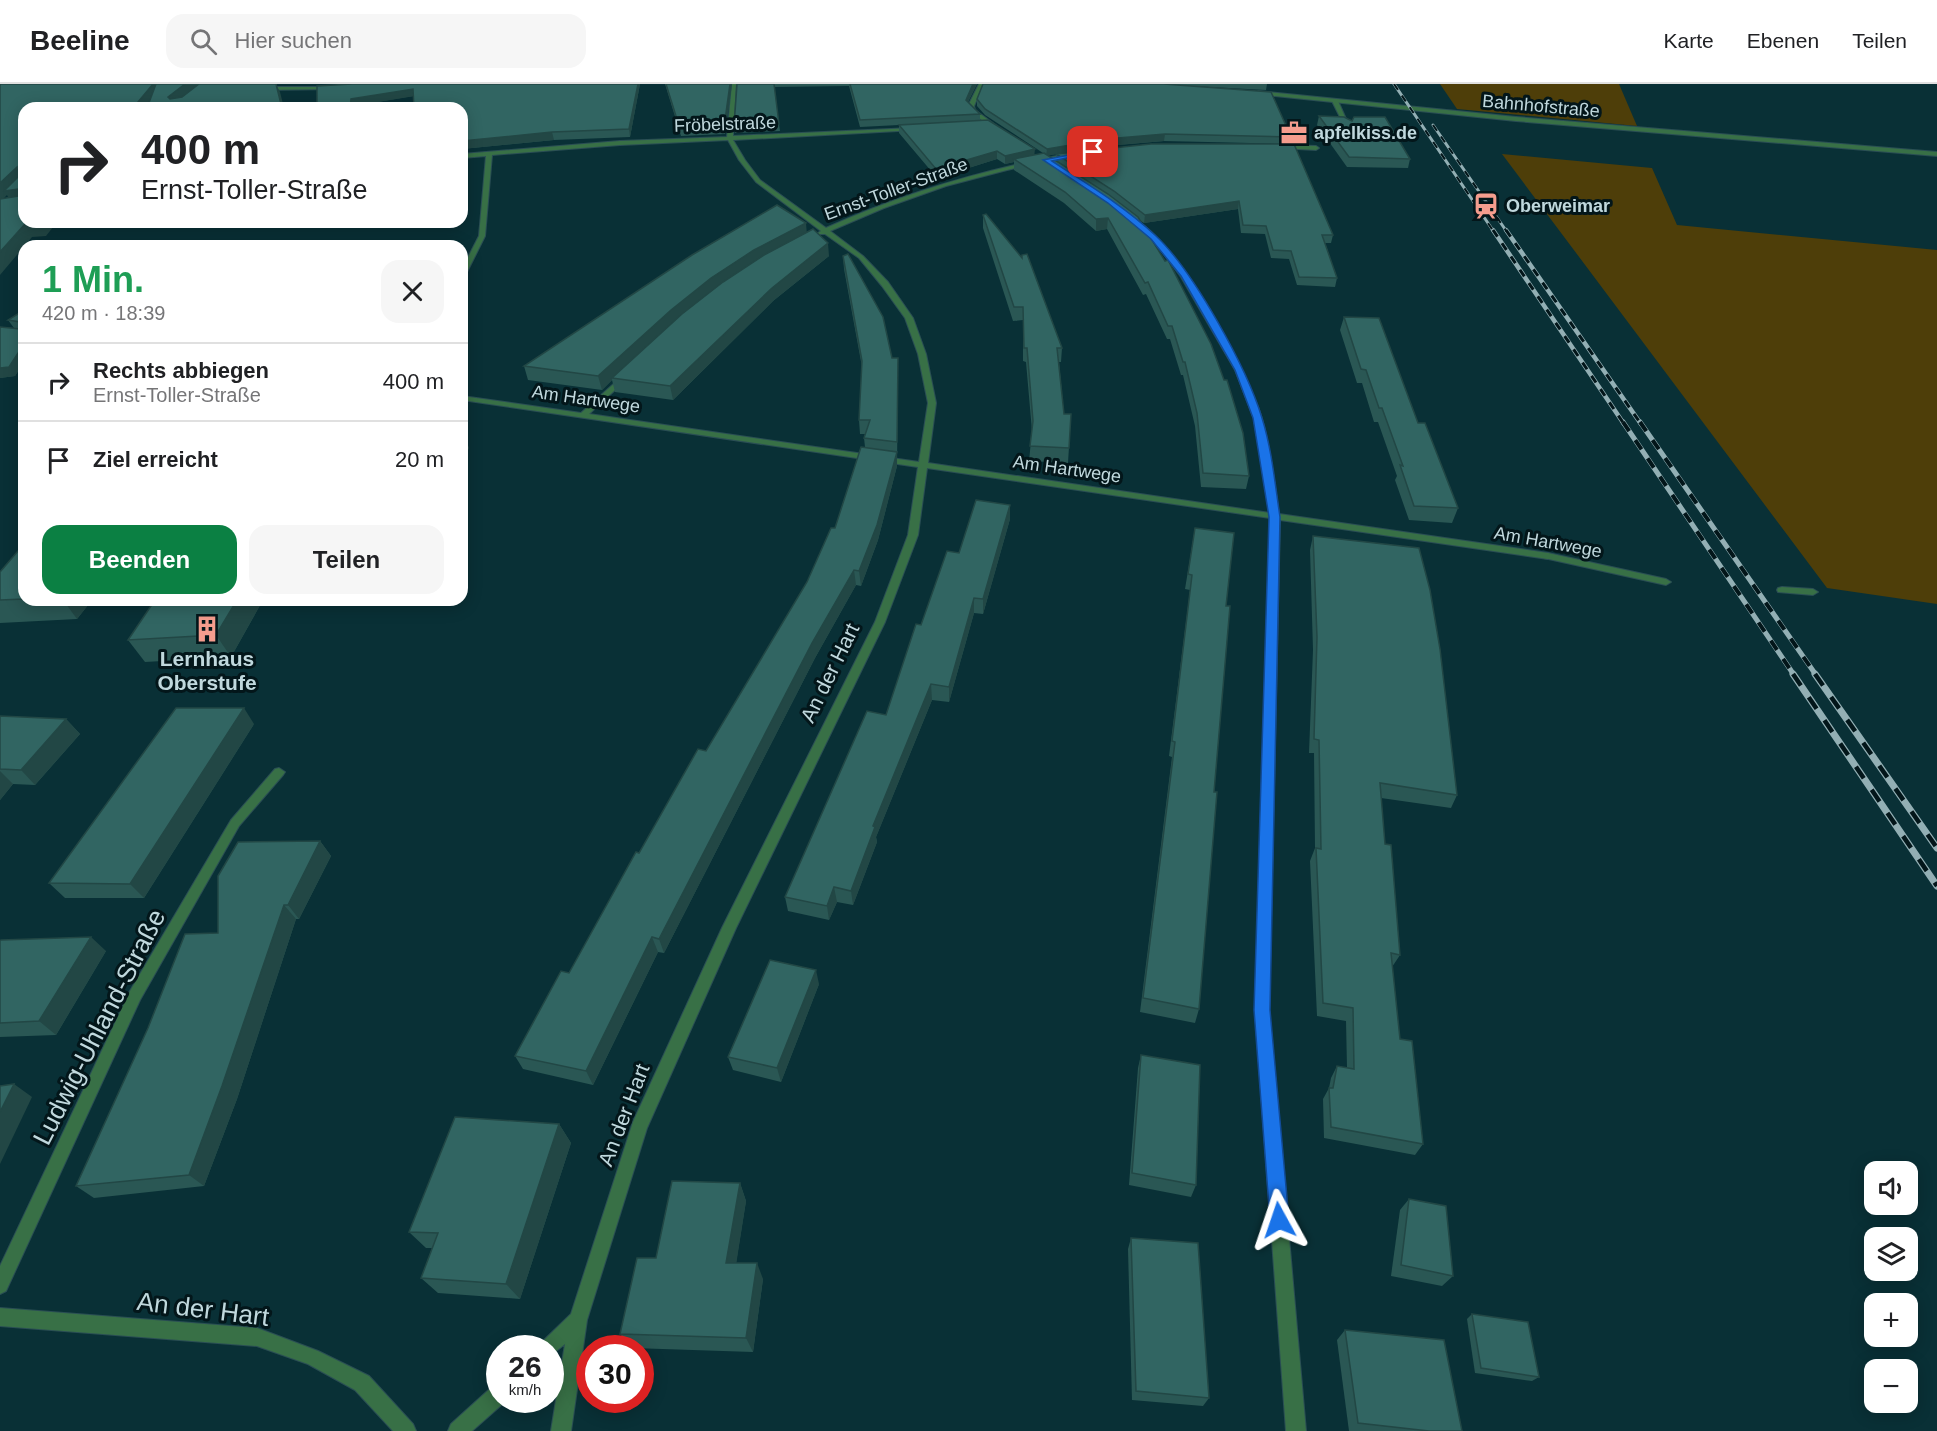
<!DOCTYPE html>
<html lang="de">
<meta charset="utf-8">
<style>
:root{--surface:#fff;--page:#f6f6f6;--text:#202124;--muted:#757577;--line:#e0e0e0;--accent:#0b8043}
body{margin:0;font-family:Arial,sans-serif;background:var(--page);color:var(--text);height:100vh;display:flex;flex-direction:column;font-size:22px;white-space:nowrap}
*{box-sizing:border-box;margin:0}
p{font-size:20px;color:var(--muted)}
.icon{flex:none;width:33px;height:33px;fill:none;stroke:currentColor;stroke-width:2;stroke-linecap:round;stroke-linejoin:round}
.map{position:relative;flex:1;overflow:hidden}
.drawer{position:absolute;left:18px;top:156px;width:450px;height:366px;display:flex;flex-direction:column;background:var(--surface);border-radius:18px;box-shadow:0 3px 15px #0003}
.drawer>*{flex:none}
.banner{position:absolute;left:18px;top:18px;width:450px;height:126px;border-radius:18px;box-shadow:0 3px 15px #0003;background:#fff;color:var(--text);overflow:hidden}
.controls{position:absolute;left:1864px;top:1077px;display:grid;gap:12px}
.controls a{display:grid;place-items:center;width:54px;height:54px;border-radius:12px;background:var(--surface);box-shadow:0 3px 15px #0003;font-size:30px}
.speed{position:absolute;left:486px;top:1251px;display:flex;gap:12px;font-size:30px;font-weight:700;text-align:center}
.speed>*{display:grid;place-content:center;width:78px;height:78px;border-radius:50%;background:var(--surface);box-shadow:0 3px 15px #0003;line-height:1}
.speed small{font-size:15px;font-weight:400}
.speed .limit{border:9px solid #d22;background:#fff;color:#111}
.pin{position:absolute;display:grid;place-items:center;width:51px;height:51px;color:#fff;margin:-26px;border-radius:12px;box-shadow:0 3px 9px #0006}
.me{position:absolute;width:66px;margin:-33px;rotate:355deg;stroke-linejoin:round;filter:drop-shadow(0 0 4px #0008)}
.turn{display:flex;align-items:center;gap:21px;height:126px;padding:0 24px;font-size:27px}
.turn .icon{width:78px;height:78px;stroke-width:2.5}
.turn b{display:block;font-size:42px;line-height:51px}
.round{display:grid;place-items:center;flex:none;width:63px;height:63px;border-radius:18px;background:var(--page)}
.overview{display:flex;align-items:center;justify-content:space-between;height:102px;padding:0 24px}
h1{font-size:36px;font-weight:700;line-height:45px;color:#1e9e55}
.button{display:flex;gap:12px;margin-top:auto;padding:12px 24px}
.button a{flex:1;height:69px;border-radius:18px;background:var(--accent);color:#fff;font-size:24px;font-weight:700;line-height:69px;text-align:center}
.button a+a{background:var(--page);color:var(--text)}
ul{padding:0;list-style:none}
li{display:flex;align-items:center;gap:18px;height:78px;padding:0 24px;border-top:2px solid var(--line)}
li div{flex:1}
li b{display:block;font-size:22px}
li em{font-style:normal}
header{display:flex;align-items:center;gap:36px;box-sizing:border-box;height:84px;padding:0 30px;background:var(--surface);border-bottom:2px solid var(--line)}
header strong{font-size:28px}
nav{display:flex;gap:33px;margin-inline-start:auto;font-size:21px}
.search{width:420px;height:54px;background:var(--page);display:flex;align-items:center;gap:15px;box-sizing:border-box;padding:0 21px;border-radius:18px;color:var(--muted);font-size:22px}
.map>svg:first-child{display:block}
.green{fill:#4e3e09}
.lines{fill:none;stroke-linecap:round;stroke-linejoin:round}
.lane-casing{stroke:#2a4e54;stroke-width:2}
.street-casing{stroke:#2a4e54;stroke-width:2}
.lane{fill:#387046;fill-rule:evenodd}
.street{fill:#387046;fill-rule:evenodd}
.rail-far3-casing{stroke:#93afb4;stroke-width:3}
.rail-far2-casing{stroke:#93afb4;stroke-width:4.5}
.rail-far1-casing{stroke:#93afb4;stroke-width:5}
.rail-casing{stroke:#93afb4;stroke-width:7}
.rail-far3{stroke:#03161a;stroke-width:2;stroke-dasharray:7;stroke-linecap:butt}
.rail-far2{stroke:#03161a;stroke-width:3;stroke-dasharray:8;stroke-linecap:butt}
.rail-far1{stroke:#03161a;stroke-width:4;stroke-dasharray:11;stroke-linecap:butt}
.rail{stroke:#03161a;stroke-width:4.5;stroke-dasharray:14;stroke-linecap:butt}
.wall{fill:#2a5754;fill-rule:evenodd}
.shaded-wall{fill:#224745}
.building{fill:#316562;stroke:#224745;stroke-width:1.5}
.route{fill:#1a73e8;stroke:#114b97;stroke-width:1.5}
.labels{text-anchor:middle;stroke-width:6;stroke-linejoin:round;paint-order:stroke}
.far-street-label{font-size:18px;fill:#c0d8dd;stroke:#03161a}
.far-poi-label{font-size:18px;font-weight:bold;fill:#c0d8dd;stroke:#03161a;text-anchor:start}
.poi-label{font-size:21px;font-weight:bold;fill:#c0d8dd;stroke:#03161a}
.street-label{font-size:21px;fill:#c0d8dd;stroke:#03161a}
.near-street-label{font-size:26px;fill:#c0d8dd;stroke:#03161a}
</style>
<header>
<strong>Beeline</strong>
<div class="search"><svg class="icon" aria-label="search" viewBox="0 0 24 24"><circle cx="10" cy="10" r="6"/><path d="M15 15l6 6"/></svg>Hier suchen</div>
<nav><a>Karte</a><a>Ebenen</a><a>Teilen</a></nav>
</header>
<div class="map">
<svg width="1937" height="1347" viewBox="0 0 1937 1347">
<rect width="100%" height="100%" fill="#093036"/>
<g class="green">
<polygon points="1440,0 1619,0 1637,42 1457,25"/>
<polygon points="1502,70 1652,84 1677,141 1937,166 1937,520 1827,504"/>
</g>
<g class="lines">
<g class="lane-casing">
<g id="lane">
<polygon points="1335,15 1338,17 1350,44 1345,43 1332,17"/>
<polygon points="1548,469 1666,495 1671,498 1666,501 1544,474 1543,472"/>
<polygon points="1782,503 1813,505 1818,508 1813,511 1778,508 1777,506 1778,504"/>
</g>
</g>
<g class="street-casing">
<g id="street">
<path d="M732,0H736L733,52L913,44L916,46L733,56L745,76L760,96L826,144C905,108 987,85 1072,69L1075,71L1007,86L946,102L884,124L830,147L863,172L888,198L913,234L926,270L936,319L928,379L1270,429L1254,335L1235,286L1181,193L1152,154L1133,139L1132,138L1135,136C1176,156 1249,290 1262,335C1271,365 1274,399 1279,430L1548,469L1553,472L1548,475L1280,436L1269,926L1306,1347H1286L1255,926L1270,434L927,384L918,451L885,538L736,844L647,1044L587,1236L571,1347H551L565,1260L550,1272V1264H539L542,1258L571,1230L633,1038L722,844L875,538L908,451L918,383L462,316V312L581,329L626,289L630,291L629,293L589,330L919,378L928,319L918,270L905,234L882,202L859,174L825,150H819L818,149L821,147L756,98L739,76L728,56L620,61L492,71L485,152L465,192L462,194V185L479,152L486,72L462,74V70L620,57L727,53Z"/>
<polygon points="979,0 983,0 974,22 975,26 998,43 998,45 994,45 971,28 968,22"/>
<polygon points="260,3 332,3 335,5 262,6"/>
<polygon points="1258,7 1516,33 1937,68 1937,72 1516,37 1256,10"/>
<polygon points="1281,61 1316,62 1319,64 1316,66 1279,64"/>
<polygon points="279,684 285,688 283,691 239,742 140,916 6,1207 0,1210 0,1182 130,907 231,736 275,685"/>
<polygon points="0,1224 257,1244 318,1267 369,1292 413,1340 416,1347 393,1347 355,1306 308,1280 257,1262 0,1242"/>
<polygon points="500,1300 500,1316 507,1316 472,1347 448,1347 451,1340 493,1302"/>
</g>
</g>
<use href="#lane" class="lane"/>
<use href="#street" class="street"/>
<g class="rail-far3-casing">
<g id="rail-far3">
<polyline points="1394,0 1494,148"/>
<polyline points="1433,41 1507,148"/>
</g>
</g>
<g class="rail-far2-casing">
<g id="rail-far2">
<polyline points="1493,146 1624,340"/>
<polyline points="1506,146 1641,340"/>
</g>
</g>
<g class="rail-far1-casing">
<g id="rail-far1">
<polyline points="1623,338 1794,591"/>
<polyline points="1640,338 1816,591"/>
</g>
</g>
<g class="rail-casing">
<g id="rail">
<polyline points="1793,590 1937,802"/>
<polyline points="1815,590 1937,764"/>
</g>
</g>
<use href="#rail-far3" class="rail-far3"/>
<use href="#rail-far2" class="rail-far2"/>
<use href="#rail-far1" class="rail-far1"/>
<use href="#rail" class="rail"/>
</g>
<g class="wall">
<polygon points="640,0 630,53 554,56 462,65 462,24 413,12 353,22 353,24 317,24 317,2"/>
<polygon points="665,0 732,0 725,50 681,52"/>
<path d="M737,0H977L968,18L980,30V36L1034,71L1043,69L985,31L977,22V15L983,0H1267L1266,6L1191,2L1291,53L1289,60L1164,57L1106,62L1056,70L1151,60L1333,151L1331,159H1325L1337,194L1335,203L1297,201L1289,175L1271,174L1265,150L1241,149L1238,125L1144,139L1139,136L1249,392L1246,405L1201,403L1195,342L1183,291H1181L1170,255H1167L1146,210L1143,211L1107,145L1096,147L1064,119L1014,86V78L1005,80L997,75L937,94L899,49V41L860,43L849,2L774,3L780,47L735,49L734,42ZM1056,70V77L1048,71Z"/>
<polygon points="1319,32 1410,75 1408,84 1347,83 1317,41"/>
<polygon points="983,131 1062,264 1061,278 1059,278 1064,330 1071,330 1068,379 1029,377 1032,347 1026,278 1023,277 1023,236 1013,237 983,144"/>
<polygon points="807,148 829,172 773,217 673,316 615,308 612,296 602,306 528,296 524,282"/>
<polygon points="843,172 898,288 897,382 878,456 861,502 856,501 815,574 664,869 658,868 593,1001 523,985 515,972 569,889 639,769 706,667 807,498 835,444 865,363 864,354 865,350 860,350 859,336 862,283 844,185"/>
<polygon points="24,226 24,278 15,292 0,294 0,243 14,244 8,236"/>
<polygon points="1344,233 1418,339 1458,424 1452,439 1409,436 1395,396 1397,392 1378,338 1374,338 1362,299 1357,299 1340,246"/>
<polygon points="1010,421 1010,435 983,530 974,529 949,618 932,616 876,753 877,758 853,821 837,818 829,836 788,827 785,813 886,631 921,541 959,469"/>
<polygon points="1195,444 1226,522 1199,925 1195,939 1140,928 1172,673 1169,672 1190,506 1185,505"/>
<polygon points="1313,452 1457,711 1451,724 1381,714 1385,760 1400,871 1392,883 1400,955 1423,1060 1415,1071 1324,1054 1323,1015 1329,1004 1331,994 1337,982 1347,984 1346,937 1317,932 1310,777 1315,764 1314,669 1309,669 1313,566 1310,466"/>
<polygon points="24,460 24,516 92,516 77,535 0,539 0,488"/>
<polygon points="263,516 231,573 145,578 128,556"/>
<polygon points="0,632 66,635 80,650 35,701 13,700 0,716"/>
<polygon points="254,640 144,814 65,814 49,799"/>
<polygon points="320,757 331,772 299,835 296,835 237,1015 204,1102 94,1114 76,1102 218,849"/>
<polygon points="0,857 106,867 56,951 0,953"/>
<polygon points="819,900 781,998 733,986 728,973"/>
<polygon points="1141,971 1196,1101 1191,1113 1129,1101 1138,984"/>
<polygon points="559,1040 571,1059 520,1215 438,1209 421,1194 432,1164 426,1164 409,1148"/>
<polygon points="740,1099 746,1117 736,1179 763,1195 753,1268 632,1264 620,1250 656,1174"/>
<polygon points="1409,1115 1453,1192 1442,1202 1391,1192 1400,1126"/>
<polygon points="1131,1154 1209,1314 1203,1322 1132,1316 1128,1165"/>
<polygon points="1472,1230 1539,1293 1532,1297 1475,1289 1467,1235"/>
<polygon points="1345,1246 1462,1347 1349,1347 1337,1256"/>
</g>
<g class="shaded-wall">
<polygon points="153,0 162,0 148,24 133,24"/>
<polygon points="185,0 205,0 173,24 168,13"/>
<polygon points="276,0 280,8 284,24 282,24"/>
<polygon points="638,0 640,0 630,53 629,45"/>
<polygon points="730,0 732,0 725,50 724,43"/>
<polygon points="973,0 977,0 966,22 966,16"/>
<polygon points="413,5 415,12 353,22 353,24 350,24 351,15"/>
<polygon points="552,48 554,56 462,65 462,57"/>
<polygon points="1165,50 1164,57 1106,62 1046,72 1047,65 1106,55"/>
<polygon points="1035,65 1034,74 1014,75 1014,78 1005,80 1005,72"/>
<polygon points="997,67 997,75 937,94 936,85"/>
<polygon points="17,83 24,95 24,115 11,119 7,111 0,118 0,99"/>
<polygon points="1239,117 1238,125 1144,139 1145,131"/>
<polygon points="1108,134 1107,145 1096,147 1096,135"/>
<polygon points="40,138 57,138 46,152 32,153 0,191 0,168 25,140"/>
<polygon points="806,139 807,151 612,294 612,296 602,306 598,292 671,226 711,194 754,166"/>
<polygon points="828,159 829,172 773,217 673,316 670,302 772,204"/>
<polygon points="24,260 24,278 15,292 0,294 0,284"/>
<polygon points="462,345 469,364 462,381"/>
<polygon points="897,368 897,382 878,456 861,502 859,487"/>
<polygon points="1010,421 1010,435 983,530 983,515"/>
<polygon points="854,486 856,501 815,574 664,869 659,855 812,559"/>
<polygon points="974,514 974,529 949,618 949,603"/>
<polygon points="63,516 92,516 77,535"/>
<polygon points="237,516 263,516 231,573 216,551"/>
<polygon points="931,600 932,616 876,753 877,758 853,821 851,807 873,742"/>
<polygon points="244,624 254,640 144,814 130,800"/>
<polygon points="66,635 80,650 35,701 21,686"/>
<polygon points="0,687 13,700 0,716"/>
<polygon points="320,757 331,772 299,835 288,821"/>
<polygon points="834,803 837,818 829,836 827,822"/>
<polygon points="284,821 296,835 237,1015 204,1102 189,1091"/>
<polygon points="91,853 106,867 56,951 39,937"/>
<polygon points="652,853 658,868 593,1001 586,987"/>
<polygon points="816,886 819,900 781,998 777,984"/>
<polygon points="14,1000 32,1013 0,1080 0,1028"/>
<polygon points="559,1040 571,1059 520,1215 506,1200"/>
<polygon points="740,1099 746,1117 734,1194 726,1179"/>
<polygon points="757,1179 763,1195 753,1268 746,1254"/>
</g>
<g class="building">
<polygon points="0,0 153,0 133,24 24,24 24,138 40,138 39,139 25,140 0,168 0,115 18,112 18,105 4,107 18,93 17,83 0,99"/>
<polygon points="156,0 185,0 168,13 170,15 182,13 199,0 276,0 282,24 147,24"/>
<polygon points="352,0 638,0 629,45 552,48 462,57 462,24 414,24 413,5 351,15 350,24 317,24 317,2"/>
<polygon points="666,0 730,0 724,43 680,45"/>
<polygon points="737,0 774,0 779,40 734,42"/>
<polygon points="850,0 973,0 966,16 980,30 860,36"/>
<polygon points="983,0 1164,0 1271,8 1291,53 1165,50 1106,55 1047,65 985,25 977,15"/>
<polygon points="1319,32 1344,33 1352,37 1354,33 1385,33 1410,75 1349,73"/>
<polygon points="988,36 1035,65 1005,72 997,67 936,85 899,41"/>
<polygon points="1151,60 1294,60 1333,151 1322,151 1337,194 1299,193 1291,167 1273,166 1266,142 1243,141 1239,117 1145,131 1114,107 1056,70"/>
<polygon points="1044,69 1108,110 1138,133 1165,177 1168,176 1211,260 1224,296 1227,296 1243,349 1249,392 1203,389 1197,329 1185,278 1183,278 1172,242 1168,242 1148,198 1145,199 1108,134 1096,135 1065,108 1014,75"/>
<polygon points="777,121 806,139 754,166 711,194 671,226 598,292 524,282 692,171"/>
<polygon points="986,130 1022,174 1022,171 1027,170 1062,264 1057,264 1064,330 1071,330 1069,364 1030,362 1033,337 1027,264 1024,264 1023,223 1014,223 983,131"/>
<polygon points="813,145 828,159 772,204 670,302 612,294 682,230 723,198 764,171"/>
<polygon points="848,170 883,233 892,274 898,274 897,358 864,354 870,336 859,336 862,277 843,172"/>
<polygon points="24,226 24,260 9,283 0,284 0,243 20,245 20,238 8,236"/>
<polygon points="1344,233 1379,234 1418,339 1425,339 1458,424 1414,422 1400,381 1403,382 1382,324 1379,324 1366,286 1361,285"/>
<polygon points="861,363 897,368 877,441 859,487 854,486 812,559 659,855 652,853 586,987 515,972 561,887 569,889 636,768 639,769 698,665 706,667 807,498 831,444 835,444"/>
<polygon points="976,416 1010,421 983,515 974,514 949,603 931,600 873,742 875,743 851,807 834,803 827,822 785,813 867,627 886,631 916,540 921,541 947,467 959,469"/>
<polygon points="1195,444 1234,449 1226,522 1230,522 1214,708 1217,708 1199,925 1143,914 1175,658 1172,657 1192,491 1188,490"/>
<polygon points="1313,452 1419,464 1430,506 1440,565 1457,711 1380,699 1385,760 1391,761 1400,871 1391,869 1400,955 1412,957 1423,1060 1331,1043 1329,1004 1333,1004 1337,982 1354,985 1353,924 1323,919 1316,764 1321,765 1319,656 1314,655 1317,553"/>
<polygon points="24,460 24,515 0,516 0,488"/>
<polygon points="155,516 237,516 216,551 128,556"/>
<polygon points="176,624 244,624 130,800 49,799"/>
<polygon points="0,632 66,635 21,686 0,685"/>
<polygon points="320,757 288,821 284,821 222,1002 189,1091 76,1102 148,944 185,850 218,849 218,792 238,758"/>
<polygon points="91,853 39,937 0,939 0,857 1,856"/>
<polygon points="770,876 816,886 777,984 728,973"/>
<polygon points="1141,971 1200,981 1196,1101 1132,1089"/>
<polygon points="14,1000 0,1028 0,1002"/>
<polygon points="455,1033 559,1040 506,1200 421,1194 438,1149 409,1148"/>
<polygon points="672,1097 740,1099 726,1179 757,1179 746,1254 620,1250 637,1174 656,1174"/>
<polygon points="1409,1115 1446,1122 1453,1192 1401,1181"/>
<polygon points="1131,1154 1198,1159 1209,1314 1136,1307"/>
<polygon points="1472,1230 1528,1238 1539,1293 1481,1284"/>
<polygon points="1345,1246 1444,1256 1462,1347 1429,1347 1358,1339"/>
</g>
<path class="route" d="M1095,66L1093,69L1052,77C1087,100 1124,122 1155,151C1193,186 1247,284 1262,334C1272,366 1275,400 1280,433L1270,926L1289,1136L1286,1143L1279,1146L1272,1143L1270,1136L1254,926L1269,433L1253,334L1235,286L1181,192L1151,155L1108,119L1043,76Z"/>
<defs>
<g id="office-bare" transform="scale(2.07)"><path d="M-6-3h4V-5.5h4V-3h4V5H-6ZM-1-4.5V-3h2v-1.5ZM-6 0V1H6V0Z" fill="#f59d8e" stroke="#03161a" stroke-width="2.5" paint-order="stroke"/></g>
<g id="station-bare" transform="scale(2.07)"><path d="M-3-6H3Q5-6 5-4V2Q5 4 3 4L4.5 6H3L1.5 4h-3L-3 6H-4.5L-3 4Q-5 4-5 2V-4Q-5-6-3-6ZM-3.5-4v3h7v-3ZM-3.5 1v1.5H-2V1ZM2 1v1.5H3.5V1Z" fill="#f59d8e" stroke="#03161a" stroke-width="2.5" paint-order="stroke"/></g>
<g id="building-bare" transform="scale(2.07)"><path d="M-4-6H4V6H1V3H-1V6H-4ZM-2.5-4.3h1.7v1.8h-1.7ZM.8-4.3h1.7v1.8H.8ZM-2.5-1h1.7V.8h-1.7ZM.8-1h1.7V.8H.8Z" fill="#f59d8e" stroke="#03161a" stroke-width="2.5" paint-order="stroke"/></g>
</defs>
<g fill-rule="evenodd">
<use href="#office-bare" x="1294" y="49"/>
<use href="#station-bare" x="1486" y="122"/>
<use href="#building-bare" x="207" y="545"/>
</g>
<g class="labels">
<g class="far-street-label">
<text transform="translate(1541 22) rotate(5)" y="6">Bahnhofstraße</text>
<text transform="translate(725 40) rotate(-2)" y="6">Fröbelstraße</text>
<text transform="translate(896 105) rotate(-20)" y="6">Ernst-Toller-Straße</text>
<text transform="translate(586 315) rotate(8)" y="6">Am Hartwege</text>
<text transform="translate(1067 385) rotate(8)" y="6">Am Hartwege</text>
<text transform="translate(1548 458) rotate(10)" y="6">Am Hartwege</text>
</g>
<g class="far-poi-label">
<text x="1314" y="55">apfelkiss.de</text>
<text x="1506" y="128">Oberweimar</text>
</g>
<g class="poi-label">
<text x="207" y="582">Lernhaus<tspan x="207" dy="24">Oberstufe</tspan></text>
</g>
<g class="street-label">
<text transform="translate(830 589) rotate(-64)" y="7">An der Hart</text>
<text transform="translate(624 1031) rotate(-69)" y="7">An der Hart</text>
</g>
<g class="near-street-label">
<text transform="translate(99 943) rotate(-63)" y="9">Ludwig-Uhland-Straße</text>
<text transform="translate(203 1225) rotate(7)" y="9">An der Hart</text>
</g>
</g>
</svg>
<div class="controls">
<a><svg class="icon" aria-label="sound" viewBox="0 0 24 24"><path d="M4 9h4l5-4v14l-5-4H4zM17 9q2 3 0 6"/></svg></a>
<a><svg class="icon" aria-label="layers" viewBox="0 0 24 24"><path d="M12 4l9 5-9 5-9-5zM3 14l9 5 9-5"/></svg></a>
<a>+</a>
<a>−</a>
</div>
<div class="speed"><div>26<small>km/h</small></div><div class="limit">30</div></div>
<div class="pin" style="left:1093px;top:68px;background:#d93025"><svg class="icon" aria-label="arrive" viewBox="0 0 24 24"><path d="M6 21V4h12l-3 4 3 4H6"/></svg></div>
<svg class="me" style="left:1279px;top:1136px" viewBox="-20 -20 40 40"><path d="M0-17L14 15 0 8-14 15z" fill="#1a73e8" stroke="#fff" stroke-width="4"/></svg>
<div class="banner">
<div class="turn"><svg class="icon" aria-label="right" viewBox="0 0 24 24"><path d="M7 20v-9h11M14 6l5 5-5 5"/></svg><div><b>400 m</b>Ernst-Toller-Straße</div></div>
</div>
<section class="drawer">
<div class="overview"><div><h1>1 Min.</h1><p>420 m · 18:39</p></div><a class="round"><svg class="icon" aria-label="close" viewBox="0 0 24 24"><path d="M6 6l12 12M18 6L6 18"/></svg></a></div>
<ul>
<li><svg class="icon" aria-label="right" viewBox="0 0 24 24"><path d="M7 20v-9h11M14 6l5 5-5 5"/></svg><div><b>Rechts abbiegen</b><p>Ernst-Toller-Straße</p></div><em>400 m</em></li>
<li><svg class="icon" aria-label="arrive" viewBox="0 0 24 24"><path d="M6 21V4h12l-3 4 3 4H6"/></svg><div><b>Ziel erreicht</b></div><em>20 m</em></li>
</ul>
<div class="button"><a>Beenden</a><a>Teilen</a></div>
</section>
</div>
